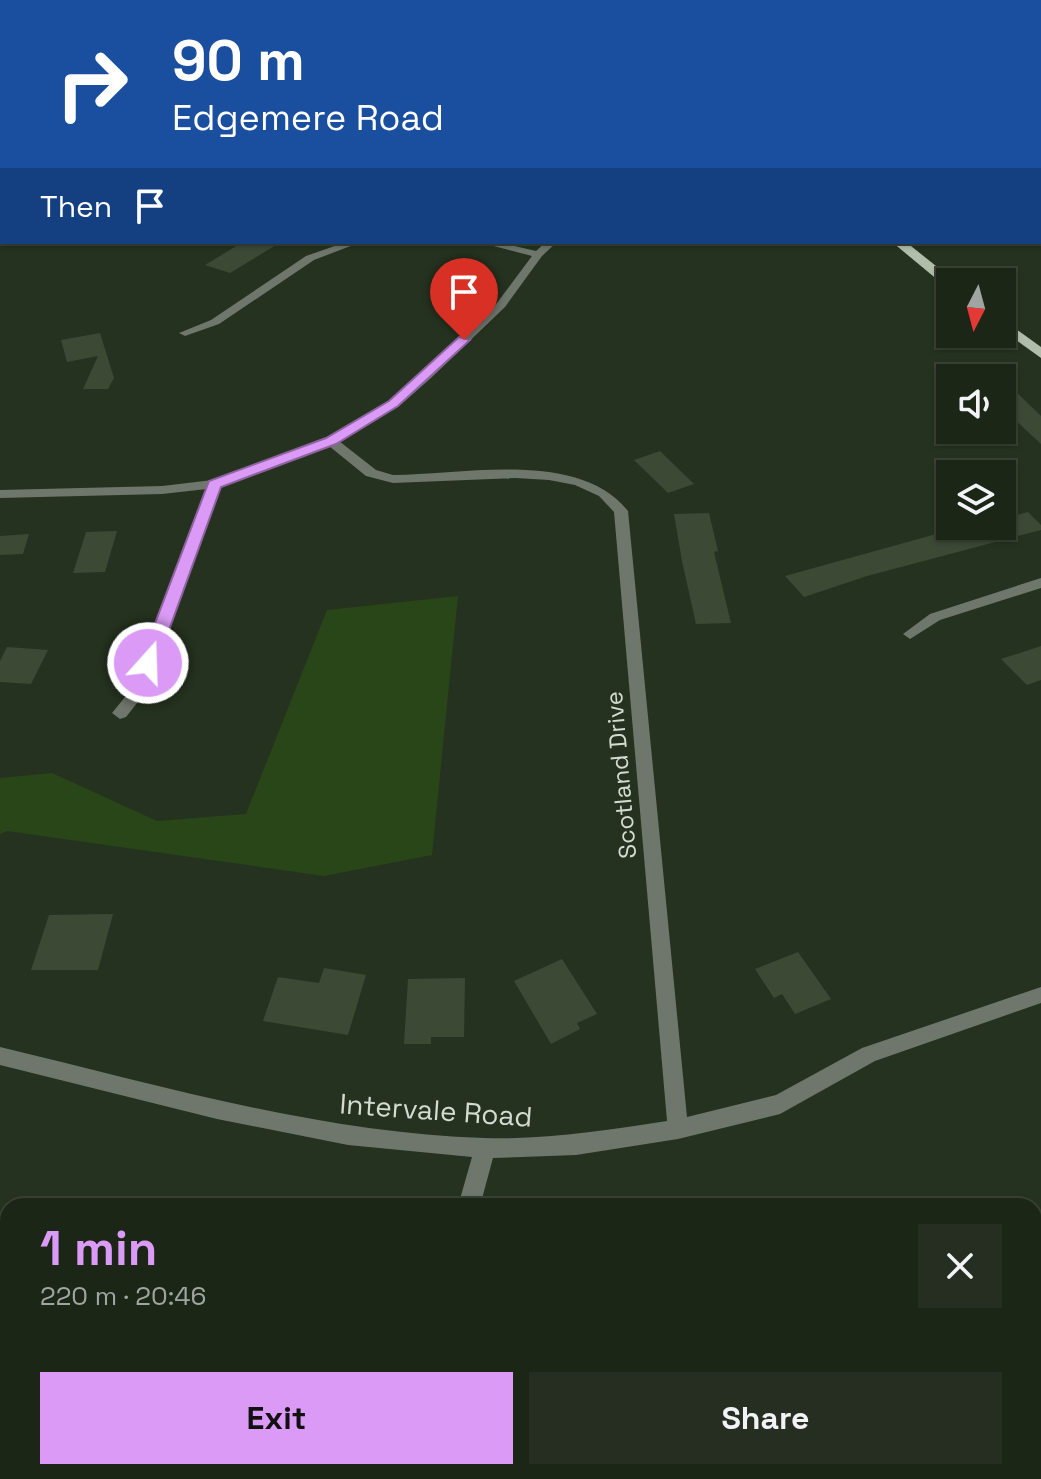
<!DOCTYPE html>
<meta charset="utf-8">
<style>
:root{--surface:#1c2617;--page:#252e20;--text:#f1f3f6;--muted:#a0a5a1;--line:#3a4336;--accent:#da9af6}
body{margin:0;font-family:"Space Grotesk",sans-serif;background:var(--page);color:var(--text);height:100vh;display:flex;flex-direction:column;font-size:30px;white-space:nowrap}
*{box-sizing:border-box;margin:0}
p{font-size:26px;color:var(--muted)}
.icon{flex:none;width:44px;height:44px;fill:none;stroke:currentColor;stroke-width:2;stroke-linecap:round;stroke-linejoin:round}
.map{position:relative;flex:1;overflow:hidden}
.side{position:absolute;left:0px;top:1198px;width:1042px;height:282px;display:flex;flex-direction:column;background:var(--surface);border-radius:24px 24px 0 0;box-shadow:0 2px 6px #0004,0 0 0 2px var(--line)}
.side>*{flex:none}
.hud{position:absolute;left:0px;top:0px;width:1042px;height:244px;box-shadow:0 2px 6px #0004,0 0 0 2px var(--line);background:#1a4fa0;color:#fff;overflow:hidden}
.needle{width:52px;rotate:186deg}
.buttons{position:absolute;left:936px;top:268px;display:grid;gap:16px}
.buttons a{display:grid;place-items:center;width:80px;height:80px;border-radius:0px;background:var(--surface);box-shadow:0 2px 6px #0004,0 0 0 2px var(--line);font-size:40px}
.pin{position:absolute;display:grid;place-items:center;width:68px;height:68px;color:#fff;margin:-82px -34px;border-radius:50% 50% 50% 0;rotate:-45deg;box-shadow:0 0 8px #0007}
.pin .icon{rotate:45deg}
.me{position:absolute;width:88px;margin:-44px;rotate:20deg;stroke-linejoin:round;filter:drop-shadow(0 0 6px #0008)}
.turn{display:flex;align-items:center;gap:28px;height:168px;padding:0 40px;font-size:36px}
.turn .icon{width:104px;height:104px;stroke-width:2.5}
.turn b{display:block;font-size:56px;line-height:68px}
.then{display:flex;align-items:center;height:76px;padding:0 40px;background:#0003;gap:16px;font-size:30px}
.round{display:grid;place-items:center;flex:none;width:84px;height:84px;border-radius:0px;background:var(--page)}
.headline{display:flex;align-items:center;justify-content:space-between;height:136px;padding:0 40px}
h1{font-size:48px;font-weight:700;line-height:60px;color:var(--accent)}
.cta{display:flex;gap:16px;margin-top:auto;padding:16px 40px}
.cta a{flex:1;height:92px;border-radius:0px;background:var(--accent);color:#111;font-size:32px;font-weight:700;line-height:92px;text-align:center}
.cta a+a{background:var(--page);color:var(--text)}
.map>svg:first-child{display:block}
.green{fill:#294619}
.building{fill:#3c4935}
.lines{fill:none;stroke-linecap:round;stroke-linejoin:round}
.street{fill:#6f766c;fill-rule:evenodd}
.secondary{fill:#949f8f;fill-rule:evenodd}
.primary{fill:#b1beaa;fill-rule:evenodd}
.route{fill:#da9af6;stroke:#8e64a0;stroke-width:2}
.labels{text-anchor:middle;stroke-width:8;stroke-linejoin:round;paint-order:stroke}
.street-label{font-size:24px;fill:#d3dcd0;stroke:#25321f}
.near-street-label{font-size:28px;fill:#d3dcd0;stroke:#25321f}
</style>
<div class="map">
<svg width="1041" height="1479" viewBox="0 0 1041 1479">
<rect width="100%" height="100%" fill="#25321f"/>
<polygon class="green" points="458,596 432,855 324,876 7,831 0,834 0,778 52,773 157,821 246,814 327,610"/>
<g class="building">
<polygon points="243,242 281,242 230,273 205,265"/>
<polygon points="100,333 114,378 108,389 83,389 98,356 67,362 61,340"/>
<polygon points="1002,378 1041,416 1041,444 1012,417 1002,419"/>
<polygon points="660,451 694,484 668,493 634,460"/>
<polygon points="1028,512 1041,525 1041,530 867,576 804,597 785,576 965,526 1002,526 1002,519"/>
<polygon points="709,513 718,551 714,552 731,623 696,624 682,561 674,514"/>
<polygon points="117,531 105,572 73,573 86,532"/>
<polygon points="29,534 23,554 0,555 0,536"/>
<polygon points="1041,646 1041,680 1027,685 1001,659"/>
<polygon points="7,647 48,650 31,684 0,682 0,661"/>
<polygon points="113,914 98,970 31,970 49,915"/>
<polygon points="798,952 831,999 795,1014 782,994 774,998 755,969"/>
<polygon points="562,959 597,1014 577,1023 580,1029 551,1044 514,981"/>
<polygon points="324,968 366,975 348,1035 263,1021 278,977 319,983"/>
<polygon points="465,978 464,1037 431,1037 431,1044 404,1044 408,979"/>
</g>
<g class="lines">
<g class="street">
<polygon points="145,0 153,0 154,2 146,2"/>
<polygon points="317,0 325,0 316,2"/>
<polygon points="729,0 737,0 727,2"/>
<polygon points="971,0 980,0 982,2 973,2"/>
<polygon points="0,18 2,18 0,23"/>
<rect x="0" y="94" width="2" height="4"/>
<polygon points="346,242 361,242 314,260 219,324 185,336 179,333 211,320 306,256"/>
<path d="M478,242H497L536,251L546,242H557L542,256L505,307L431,378L398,407L339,441L376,470L393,475C464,475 578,449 628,511L687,1117L776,1095L862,1048L1041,987V1003L875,1061L780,1114L678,1139L576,1155L493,1158L480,1206H458L472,1157L348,1145L217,1119L0,1065V1047C159,1085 320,1133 485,1138C546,1140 607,1130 667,1121L614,512L599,496L575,485L549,480L516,478L393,483L366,476L329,446L221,486L145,693L126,717L120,719L112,713L130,691L207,489L162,494L0,498V490L162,486L213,480L327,438L390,401L423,374L497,303L532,256Z"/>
<polygon points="1041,578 1041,588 940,620 910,639 903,634 930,614"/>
<polygon points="383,1472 407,1472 405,1479 381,1479"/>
</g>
<g class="secondary">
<polygon points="1041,29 1041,34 1040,34 1040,29"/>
<polygon points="2,185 2,191 0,192 0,186"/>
</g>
<g class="primary">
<polygon points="584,0 594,0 595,2 585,2"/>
<polygon points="892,242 906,242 956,282 950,282 950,287 945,286"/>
<polygon points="1002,319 1041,347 1041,358 1002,330"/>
</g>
</g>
<polygon class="route" points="459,337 470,340 398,406 336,444 221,487 157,663 148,669 142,667 140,663 209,481 326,438 389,401"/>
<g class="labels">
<g class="street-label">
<text transform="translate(621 775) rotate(-95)" y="8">Scotland Drive</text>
</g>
<g class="near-street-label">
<text transform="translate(436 1110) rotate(4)" y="10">Intervale Road</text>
</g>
</g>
</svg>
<div class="buttons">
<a><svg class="needle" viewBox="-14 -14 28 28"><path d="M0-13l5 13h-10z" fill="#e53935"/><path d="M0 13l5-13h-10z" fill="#a0a5a1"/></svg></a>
<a><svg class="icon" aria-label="sound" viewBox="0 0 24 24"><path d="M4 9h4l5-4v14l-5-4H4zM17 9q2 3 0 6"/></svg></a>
<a><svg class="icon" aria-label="layers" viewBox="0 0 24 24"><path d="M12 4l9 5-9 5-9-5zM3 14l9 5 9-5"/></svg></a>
</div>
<div class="pin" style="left:464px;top:340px;background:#d93025"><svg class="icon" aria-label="arrive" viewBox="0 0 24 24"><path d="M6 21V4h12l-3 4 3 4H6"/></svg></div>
<svg class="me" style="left:148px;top:663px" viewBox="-20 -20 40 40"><circle r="17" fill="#da9af6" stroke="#fff" stroke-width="3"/><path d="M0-11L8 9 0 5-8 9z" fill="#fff"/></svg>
<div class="hud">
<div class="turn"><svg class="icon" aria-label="right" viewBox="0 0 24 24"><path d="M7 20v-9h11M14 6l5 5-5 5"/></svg><div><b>90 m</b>Edgemere Road</div></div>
<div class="then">Then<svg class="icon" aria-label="arrive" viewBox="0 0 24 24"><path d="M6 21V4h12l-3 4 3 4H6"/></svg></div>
</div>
<section class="side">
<div class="headline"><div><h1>1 min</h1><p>220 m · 20:46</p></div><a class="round"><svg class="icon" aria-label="close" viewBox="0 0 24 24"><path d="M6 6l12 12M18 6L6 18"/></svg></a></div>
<div class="cta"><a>Exit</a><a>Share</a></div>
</section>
</div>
